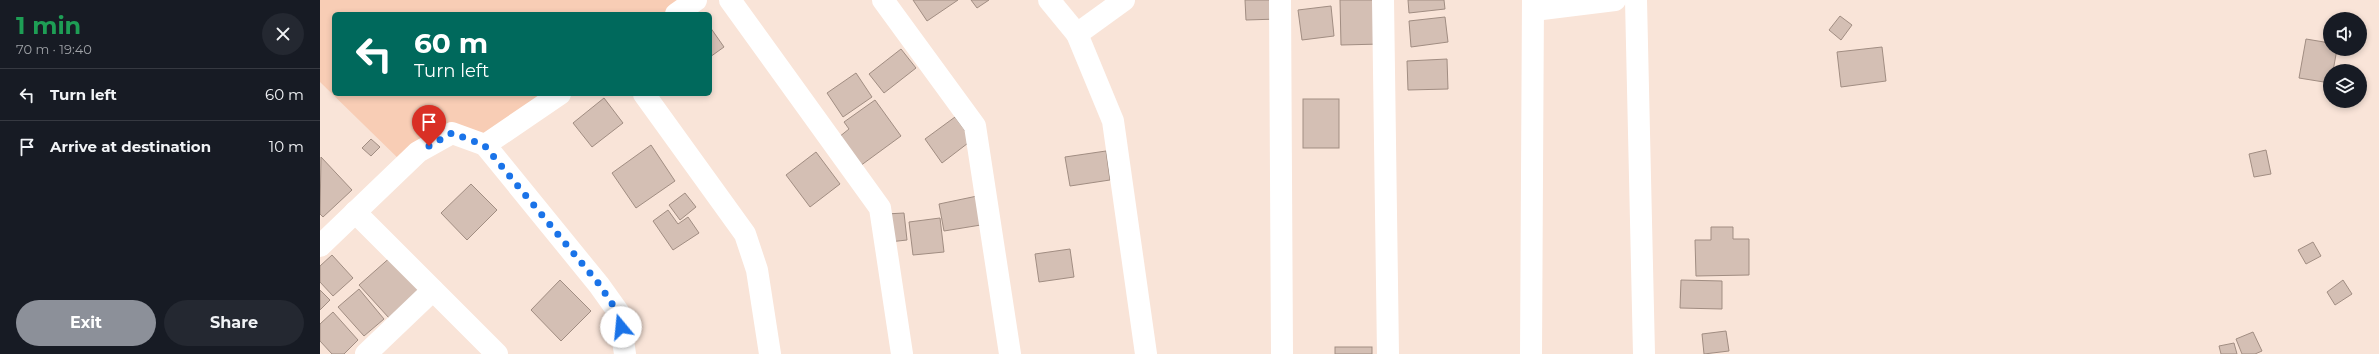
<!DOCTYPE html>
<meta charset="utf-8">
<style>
:root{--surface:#171b24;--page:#242831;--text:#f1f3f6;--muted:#9ea1a6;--line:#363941;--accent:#8c9099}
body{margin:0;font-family:Montserrat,sans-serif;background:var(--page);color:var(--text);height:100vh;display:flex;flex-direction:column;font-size:15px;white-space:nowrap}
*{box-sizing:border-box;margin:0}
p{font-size:13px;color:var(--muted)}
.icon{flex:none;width:22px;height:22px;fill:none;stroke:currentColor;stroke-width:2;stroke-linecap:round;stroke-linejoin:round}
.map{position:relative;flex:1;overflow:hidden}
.sheet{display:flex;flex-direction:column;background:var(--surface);width:320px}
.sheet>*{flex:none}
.top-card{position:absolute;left:12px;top:12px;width:380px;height:84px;border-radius:6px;box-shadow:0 2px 6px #0003;background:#00695c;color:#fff;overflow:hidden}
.tools{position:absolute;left:2003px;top:12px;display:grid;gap:8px}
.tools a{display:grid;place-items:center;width:44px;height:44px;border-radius:50%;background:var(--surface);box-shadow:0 2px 6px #0003;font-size:20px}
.pin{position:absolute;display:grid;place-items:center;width:34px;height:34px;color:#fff;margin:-41px -17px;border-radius:50% 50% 50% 0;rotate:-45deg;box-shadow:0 0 4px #0007}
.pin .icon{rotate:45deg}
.me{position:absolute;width:44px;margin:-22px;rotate:343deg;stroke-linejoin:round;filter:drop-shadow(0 0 3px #0008)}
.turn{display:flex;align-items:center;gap:14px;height:84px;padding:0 16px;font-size:18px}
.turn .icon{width:52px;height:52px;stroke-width:2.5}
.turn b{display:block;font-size:28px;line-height:34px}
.round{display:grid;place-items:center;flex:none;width:42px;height:42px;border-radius:21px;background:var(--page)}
.head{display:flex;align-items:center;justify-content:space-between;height:68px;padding:0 16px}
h1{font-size:24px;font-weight:700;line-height:30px;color:#1e9e55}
.action{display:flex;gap:8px;margin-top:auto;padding:8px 16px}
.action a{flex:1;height:46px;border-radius:24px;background:var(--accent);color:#fff;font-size:16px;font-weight:700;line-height:46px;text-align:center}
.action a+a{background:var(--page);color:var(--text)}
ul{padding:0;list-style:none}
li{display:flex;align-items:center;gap:12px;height:52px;padding:0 16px;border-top:1px solid var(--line)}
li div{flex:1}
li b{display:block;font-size:15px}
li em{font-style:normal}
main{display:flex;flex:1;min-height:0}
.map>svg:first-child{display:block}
.green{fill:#f8cdb5}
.building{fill:#d4bfb4;stroke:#a18d82}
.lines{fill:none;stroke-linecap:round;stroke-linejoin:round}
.minor{stroke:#fff;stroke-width:22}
.route{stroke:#1a73e8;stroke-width:7;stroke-dasharray:0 12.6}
</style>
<main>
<section class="sheet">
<div class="head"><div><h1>1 min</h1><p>70 m · 19:40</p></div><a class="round"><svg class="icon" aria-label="close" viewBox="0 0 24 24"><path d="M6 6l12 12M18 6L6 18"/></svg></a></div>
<ul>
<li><svg class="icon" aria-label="left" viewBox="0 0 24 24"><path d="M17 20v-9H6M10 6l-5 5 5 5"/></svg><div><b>Turn left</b></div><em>60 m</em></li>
<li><svg class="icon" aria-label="arrive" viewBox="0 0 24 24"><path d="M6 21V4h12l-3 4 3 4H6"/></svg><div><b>Arrive at destination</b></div><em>10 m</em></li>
</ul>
<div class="action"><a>Exit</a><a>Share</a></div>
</section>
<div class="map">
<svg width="2059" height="354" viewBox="0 0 2059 354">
<rect width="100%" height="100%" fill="#f9e4d8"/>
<polygon class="green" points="0,0 375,0 355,14 14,14 14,94 235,94 164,142 123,124 85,165 0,82"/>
<g class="building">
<polygon points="593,0 638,0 607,21"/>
<polygon points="651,0 669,0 657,8"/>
<polygon points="925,0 958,0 959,19 926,20"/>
<polygon points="1020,0 1061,0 1062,44 1021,45"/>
<polygon points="1088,0 1124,0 1125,9 1089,13"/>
<polygon points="1011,6 1014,36 982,40 978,10"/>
<polygon points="1520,16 1532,25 1521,40 1509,30"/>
<polygon points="1125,17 1128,42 1091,47 1089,21"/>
<polygon points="390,27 404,47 390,57"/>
<polygon points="1986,39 2010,43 2010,49 2017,49 2013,71 2010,71 2010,83 1979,78"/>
<polygon points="1562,47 1566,81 1521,87 1517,52"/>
<polygon points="581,49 596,68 564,93 549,74"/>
<polygon points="1127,59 1128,89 1088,90 1087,61"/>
<polygon points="536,73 552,97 523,117 507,93"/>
<polygon points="284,98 303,123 272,147 253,123"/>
<rect x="983" y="99" width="36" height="49"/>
<polygon points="555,100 581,136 540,166 519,137 529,129 524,122"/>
<polygon points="635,117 652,140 622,163 605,139"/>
<polygon points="51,139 60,147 51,156 42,148"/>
<polygon points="331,145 355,181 316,208 292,173"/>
<polygon points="1946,150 1951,174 1934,177 1929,154"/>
<polygon points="786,151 790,180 750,186 745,157"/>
<polygon points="496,152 520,184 490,207 466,175"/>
<polygon points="1,157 32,190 3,217 0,214"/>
<polygon points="151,184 177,210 147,240 121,213"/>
<polygon points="365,193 376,207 360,220 349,205"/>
<polygon points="662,195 667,224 624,231 619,204"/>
<polygon points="348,210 358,224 368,217 379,233 353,250 333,221"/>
<polygon points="584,213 587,240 569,242 566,214"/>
<polygon points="620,218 624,252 593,255 589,222"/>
<polygon points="1391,227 1413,227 1413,239 1429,239 1429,275 1376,276 1375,240 1391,240"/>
<polygon points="1993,242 2001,256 1986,264 1978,250"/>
<polygon points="750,249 754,277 719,282 715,254"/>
<polygon points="12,255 33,278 13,296 0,282 0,266"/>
<polygon points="73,255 102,289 69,318 39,285"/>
<polygon points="240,280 271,311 241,341 211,310"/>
<polygon points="1361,280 1402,281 1402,309 1360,308"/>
<polygon points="2023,280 2032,294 2015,305 2007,292"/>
<polygon points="39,289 64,319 44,336 18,307"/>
<polygon points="0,290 10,300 0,310"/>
<polygon points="13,312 38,340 24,354 12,354 0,341 0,324"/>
<polygon points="1406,331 1409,351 1384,354 1382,334"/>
<polygon points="1933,332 1942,351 1935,354 1922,354 1916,339"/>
<polygon points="1914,343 1917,354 1901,354 1899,346"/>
<rect x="1015" y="347" width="37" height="7"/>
</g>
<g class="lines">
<g class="minor">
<polyline points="410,0 560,208 582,354"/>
<polyline points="563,0 655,126 690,354"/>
<polyline points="729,0 757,34 793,121 826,354"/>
<polyline points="960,0 962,354"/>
<polyline points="1063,0 1068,354"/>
<polyline points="1316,0 1324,354"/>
<polyline points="1214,10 1295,0"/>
<polyline points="356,14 376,0"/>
<polyline points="757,34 804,0"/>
<polyline points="324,94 425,234 437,270 450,354"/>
<polyline points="165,145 279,285 299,313 305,354"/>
<polyline points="35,212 177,354"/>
<polyline points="0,246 98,152 132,133 165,145 240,94"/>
<polyline points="46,354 113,290"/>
<polyline points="1211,354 1213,0"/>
</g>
</g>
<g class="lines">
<polyline class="route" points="109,146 132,133 164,145 279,284 299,314 301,327"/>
</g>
</svg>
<div class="tools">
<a><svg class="icon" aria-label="sound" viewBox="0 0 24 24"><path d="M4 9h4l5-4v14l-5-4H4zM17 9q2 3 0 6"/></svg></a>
<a><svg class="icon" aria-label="layers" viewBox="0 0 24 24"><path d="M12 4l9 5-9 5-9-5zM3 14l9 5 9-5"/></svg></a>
</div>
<div class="pin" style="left:109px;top:146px;background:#d93025"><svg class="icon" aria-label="arrive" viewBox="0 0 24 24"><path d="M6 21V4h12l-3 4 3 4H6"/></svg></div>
<svg class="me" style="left:301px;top:327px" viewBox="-20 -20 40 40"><circle r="19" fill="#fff"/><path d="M0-13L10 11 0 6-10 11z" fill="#1a73e8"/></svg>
<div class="top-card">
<div class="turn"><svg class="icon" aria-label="left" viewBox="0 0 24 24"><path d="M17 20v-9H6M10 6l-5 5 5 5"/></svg><div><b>60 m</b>Turn left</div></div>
</div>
</div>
</main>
